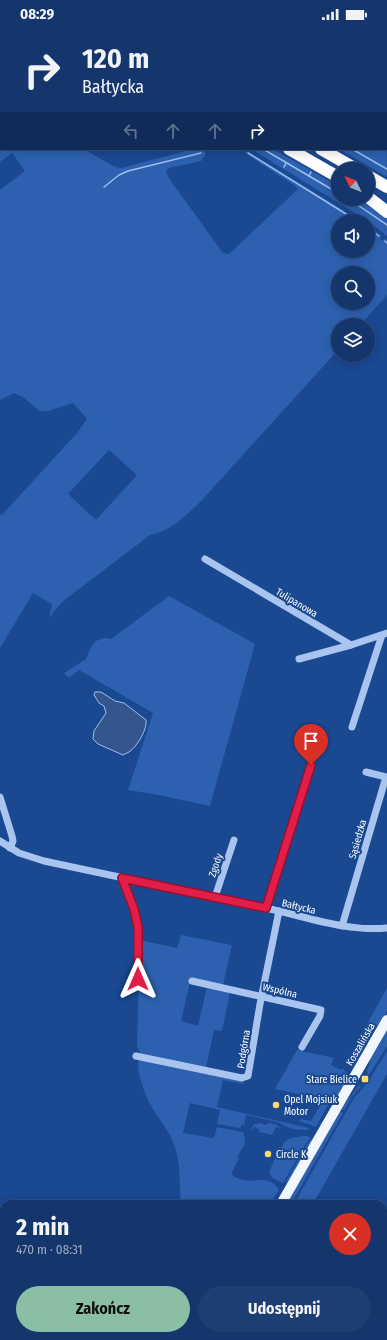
<!DOCTYPE html>
<html lang="pl">
<meta charset="utf-8">
<style>
:root{--surface:#14366d;--page:#1d3e72;--text:#f1f3f6;--muted:#9dabc2;--line:#335080;--accent:#8abfa5}
body{margin:0;font-family:"Fira Sans Condensed",sans-serif;background:var(--page);color:var(--text);height:100vh;display:flex;flex-direction:column;font-size:15px;white-space:nowrap}
*{box-sizing:border-box;margin:0}
p{font-size:13px;color:var(--muted)}
.icon{flex:none;width:22px;height:22px;fill:none;stroke:currentColor;stroke-width:2;stroke-linecap:round;stroke-linejoin:round}
.map{position:relative;flex:1;overflow:hidden}
.drawer{position:absolute;left:0px;top:1172px;width:387px;height:140px;display:flex;flex-direction:column;background:var(--surface);border-radius:12px 12px 0 0;box-shadow:0 2px 10px #0003,0 0 0 1px var(--line)}
.drawer>*{flex:none}
.banner{position:absolute;left:0px;top:0px;width:387px;height:122px;box-shadow:0 2px 10px #0003,0 0 0 1px var(--line);background:#14366d;color:var(--text);overflow:hidden}
.needle{width:26px;rotate:313deg}
.fabs{position:absolute;left:331px;top:134px;display:grid;gap:8px}
.fabs a{display:grid;place-items:center;width:44px;height:44px;border-radius:50%;background:var(--surface);box-shadow:0 2px 10px #0003,0 0 0 1px var(--line);font-size:20px}
.pin{position:absolute;display:grid;place-items:center;width:34px;height:34px;color:#fff;margin:-41px -17px;border-radius:50% 50% 50% 0;rotate:-45deg;box-shadow:0 0 4px #0007}
.pin .icon{rotate:45deg}
.me{position:absolute;width:44px;margin:-22px;rotate:0deg;stroke-linejoin:round;filter:drop-shadow(0 0 3px #0008)}
.turn{display:flex;align-items:center;gap:14px;height:84px;padding:0 16px;font-size:18px}
.turn .icon{width:52px;height:52px;stroke-width:2.5}
.turn b{display:block;font-size:28px;line-height:34px}
.lanes{display:flex;align-items:center;height:38px;padding:0 16px;background:#0003;justify-content:center;gap:20px;direction:ltr}
.lanes .off{opacity:.35}
.round{display:grid;place-items:center;flex:none;width:42px;height:42px;border-radius:21px;background:var(--page)}
.summary{display:flex;align-items:center;justify-content:space-between;height:68px;padding:0 16px}
h1{font-size:24px;font-weight:700;line-height:30px}
.primary-button{display:flex;gap:8px;margin-top:auto;padding:8px 16px}
.primary-button a{flex:1;height:46px;border-radius:24px;background:var(--accent);color:#111;font-size:16px;font-weight:700;line-height:46px;text-align:center}
.primary-button a+a{background:var(--page);color:var(--text)}
.status{display:flex;justify-content:space-between;align-items:center;height:28px;padding:0 20px;background:var(--surface);direction:ltr}
.status svg{height:11px;fill:currentColor}
.map>svg:first-child{display:block}
.green{fill:#2d61af;fill-rule:evenodd}
.water{fill:#35568c;stroke:#9cbff1}
.lines{fill:none;stroke-linecap:round;stroke-linejoin:round}
.stream{stroke:#9cbff1;stroke-width:1.5}
.minor{stroke:#a9c5ef;stroke-width:7}
.major{stroke:#f1f6ff;stroke-width:10}
.highway{stroke:#fff;stroke-width:12}
.route-casing{stroke:#92132f;stroke-width:10}
.route{stroke:#e11d48;stroke-width:7}
.poi-dot{fill:#ffdb67;stroke:#1a4891;stroke-width:1.5}
.labels{text-anchor:middle;stroke-width:4;stroke-linejoin:round;paint-order:stroke}
.street-label{font-size:10px;fill:#fff;stroke:#1a4891}
.poi-label{font-size:10px;fill:#fff;stroke:#1a4891;text-anchor:start}
</style>
<div class="status"><b>08:29</b><svg viewBox="0 0 49 12"><path d="M0 12V9h3v3zM5 12V6h3v6zM10 12V3h3v9zM15 12V0h3v12zM26 1h20v11H26zM47 4h2v5h-2z"/></svg></div>
<div class="map">
<svg width="387" height="1312" viewBox="0 0 387 1312">
<rect width="100%" height="100%" fill="#1a4891"/>
<g class="green">
<polygon points="286,0 387,0 387,73 386,1"/>
<path d="M0,16H1V121H84L115,139L121,140L194,121H203L206,126L201,133L169,140L166,143L168,149L223,225L229,226L298,161L294,157L245,125L247,123L346,184L348,186L346,189L348,190L351,188L361,193H338V223H368V203L370,204L372,202H374L381,207L380,211L381,213L384,211L387,212V267L360,297H338V322L203,471C189,485 170,504 150,507L62,574L49,590L52,576L33,565L0,620V486L2,487L77,405L87,391L73,375L48,383H40L23,369L14,365L0,372V162L25,143L12,125L0,134ZM338,245H368V275H338ZM109,422L137,447L96,492L68,466Z"/>
<polygon points="386,84 387,149 339,121 386,121"/>
<polygon points="251,121 273,121 338,158 338,171 360,171 387,189 387,208 368,193"/>
<polygon points="169,568 255,616 210,778 159,767 128,762 153,685 79,642 69,650 64,645 86,631 90,621 96,613 104,610 111,611"/>
<polygon points="181,907 232,917 223,957 191,950 181,993 198,998 207,959 230,964 222,1003 214,1002 206,1040 140,1025 137,1018 140,912 177,920"/>
<polygon points="387,960 387,984 358,1033 357,1032 352,1036 346,1034"/>
<polygon points="387,1001 387,1018 369,1047 367,1046 368,1044 367,1043 371,1030"/>
<polygon points="297,1022 334,1030 331,1037 341,1042 342,1040 347,1045 346,1051 347,1052 334,1075 330,1073 316,1099 299,1093 300,1091 311,1093 321,1076 318,1075 319,1070 275,1061"/>
<polygon points="387,1023 387,1046 313,1176 294,1176 354,1070 368,1054"/>
<path d="M139,1031L244,1054L243,1056L223,1052L217,1079L309,1100L308,1102L292,1101L277,1094L246,1087L244,1097L242,1096L240,1100L217,1096L220,1082L190,1075L183,1105L214,1110L217,1099L243,1104C248,1119 242,1119 237,1129L239,1130L232,1144V1147C249,1161 266,1142 279,1162L270,1176H181C179,1152 182,1126 168,1104C164,1096 157,1089 153,1081C146,1070 135,1042 139,1031Z"/>
<polygon points="365,1049 367,1050 352,1069 344,1082 342,1080 359,1057 360,1058 364,1052 365,1052"/>
<polygon points="340,1083 343,1085 291,1176 286,1176"/>
<polygon points="262,1095 262,1096 266,1097 268,1095 278,1097 280,1101 276,1099 272,1107 259,1104 259,1101 255,1099 253,1102 252,1100 254,1096"/>
<path d="M304,1108L310,1109L283,1155C279,1153 272,1151 270,1146C268,1142 282,1116 286,1113C290,1109 299,1109 304,1108Z"/>
<polygon points="311,1110 312,1114 289,1153 285,1155"/>
</g>
<path class="water" d="M95,664H101L115,673L124,675L146,692C148,700 137,719 129,724C127,725 125,726 123,727L98,716L93,711L94,703L106,685L104,678L99,675L94,667Z"/>
<g class="lines">
<g class="stream">
<polyline points="33,0 35,1"/>
<polyline points="114,0 116,1"/>
<polyline points="142,0 144,1"/>
<polyline points="263,121 338,165"/>
<polyline points="352,121 387,141"/>
<polyline points="248,125 346,186"/>
<polyline points="284,139 286,135"/>
<polyline points="309,148 311,144"/>
<polyline points="104,159 119,147 128,143 201,125"/>
<polyline points="349,171 387,197"/>
<polyline points="351,189 357,193"/>
<polyline points="373,204 379,208"/>
<polyline points="385,213 387,215"/>
</g>
<g class="minor">
<polyline points="205,531 351,617 387,605"/>
<polyline points="299,631 351,617"/>
<polyline points="352,699 382,607"/>
<polyline points="0,769 12,808 13,813 10,820"/>
<path d="M0,813L19,825L44,833C117,848 191,864 265,880C305,888 345,904 387,900"/>
<polyline points="122,849 134,881 138,899 138,951"/>
<polyline points="215,869 234,812"/>
<polyline points="267,880 311,737"/>
<polyline points="342,898 386,749 366,744"/>
<polyline points="192,953 321,982 320,988 302,1019"/>
<polyline points="136,1028 242,1050 248,1048 260,976 279,883"/>
</g>
<g class="major">
<polyline points="281,1176 387,992"/>
<polyline points="203,1312 205,1308"/>
</g>
<g class="highway">
<polyline points="53,0 55,1"/>
<polyline points="91,0 93,1"/>
<polyline points="289,121 338,149"/>
<polyline points="321,121 356,141"/>
<polyline points="368,148 387,159"/>
<polyline points="368,169 387,184"/>
</g>
</g>
<g class="lines">
<g class="route-casing">
<polyline id="route" points="138,951 138,899 134,881 122,850 266,880 311,737"/>
</g>
<use href="#route" class="route"/>
</g>
<g class="poi-dot">
<rect x="361" y="1047" width="8" height="8" rx="2"/>
<circle cx="276" cy="1077" r="4"/>
<circle cx="268" cy="1126" r="4"/>
</g>
<g class="labels">
<g class="street-label">
<text transform="translate(297 574) rotate(31)" y="4">Tulipanowa</text>
<text transform="translate(357 811) rotate(-74)" y="4">Sąsiedzka</text>
<text transform="translate(215 837) rotate(-72)" y="4">Zgody</text>
<text transform="translate(299 878) rotate(14)" y="4">Bałtycka</text>
<text transform="translate(280 962) rotate(13)" y="4">Wspólna</text>
<text transform="translate(360 1016) rotate(-60)" y="4">Koszalińska</text>
<text transform="translate(243 1021) rotate(-81)" y="4">Podgórna</text>
</g>
<g class="poi-label">
<text x="357" y="1055" text-anchor="end">Stare Bielice</text>
<text x="284" y="1075">Opel Mojsiuk<tspan x="284" dy="12">Motor</tspan></text>
<text x="276" y="1130">Circle K</text>
</g>
</g>
</svg>
<div class="fabs">
<a><svg class="needle" viewBox="-14 -14 28 28"><path d="M0-13l5 13h-10z" fill="#e53935"/><path d="M0 13l5-13h-10z" fill="#9dabc2"/></svg></a>
<a><svg class="icon" aria-label="sound" viewBox="0 0 24 24"><path d="M4 9h4l5-4v14l-5-4H4zM17 9q2 3 0 6"/></svg></a>
<a><svg class="icon" aria-label="search" viewBox="0 0 24 24"><circle cx="10" cy="10" r="6"/><path d="M15 15l6 6"/></svg></a>
<a><svg class="icon" aria-label="layers" viewBox="0 0 24 24"><path d="M12 4l9 5-9 5-9-5zM3 14l9 5 9-5"/></svg></a>
</div>
<div class="pin" style="left:311px;top:737px;background:#d93025"><svg class="icon" aria-label="arrive" viewBox="0 0 24 24"><path d="M6 21V4h12l-3 4 3 4H6"/></svg></div>
<svg class="me" style="left:138px;top:951px" viewBox="-20 -20 40 40"><path d="M0-17L14 15 0 8-14 15z" fill="#e11d48" stroke="#fff" stroke-width="4"/></svg>
<div class="banner">
<div class="turn"><svg class="icon" aria-label="right" viewBox="0 0 24 24"><path d="M7 20v-9h11M14 6l5 5-5 5"/></svg><div><b>120 m</b>Bałtycka</div></div>
<div class="lanes"><svg class="icon off" aria-label="left" viewBox="0 0 24 24"><path d="M17 20v-9H6M10 6l-5 5 5 5"/></svg><svg class="icon off" aria-label="ahead" viewBox="0 0 24 24"><path d="M12 20V5M6 11l6-6 6 6"/></svg><svg class="icon off" aria-label="ahead" viewBox="0 0 24 24"><path d="M12 20V5M6 11l6-6 6 6"/></svg><svg class="icon" aria-label="right" viewBox="0 0 24 24"><path d="M7 20v-9h11M14 6l5 5-5 5"/></svg></div>
</div>
<section class="drawer">
<div class="summary"><div><h1>2 min</h1><p>470 m · 08:31</p></div><a class="round" style="background:#d93025;color:#fff"><svg class="icon" aria-label="close" viewBox="0 0 24 24"><path d="M6 6l12 12M18 6L6 18"/></svg></a></div>
<div class="primary-button"><a>Zakończ</a><a>Udostępnij</a></div>
</section>
</div>
